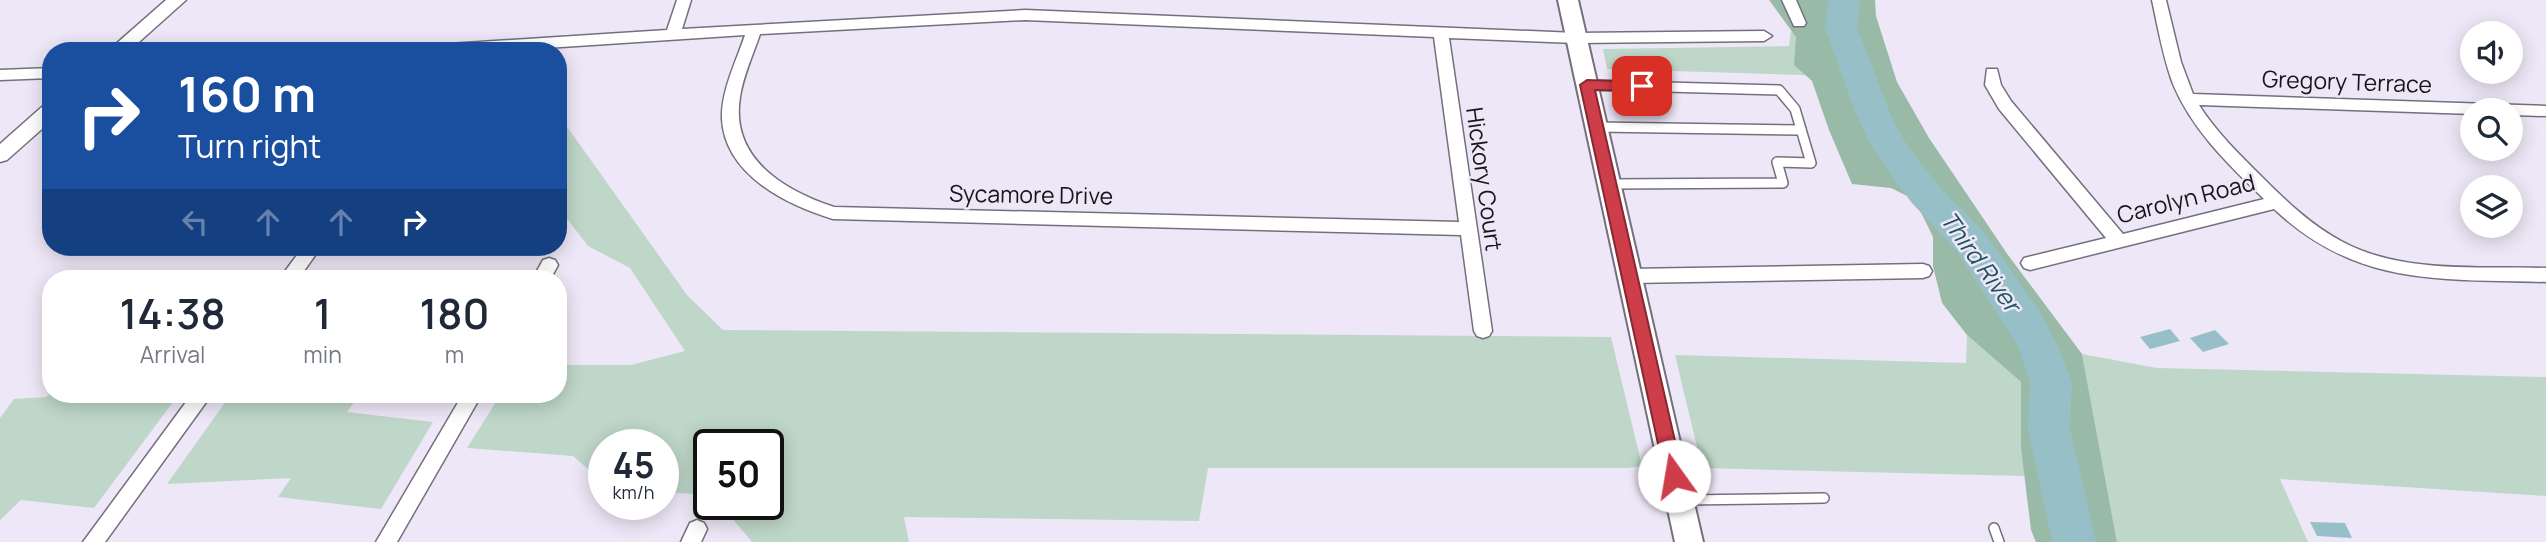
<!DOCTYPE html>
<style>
:root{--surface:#fff;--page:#f2f2f3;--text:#1f2937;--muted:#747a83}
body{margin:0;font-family:Manrope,sans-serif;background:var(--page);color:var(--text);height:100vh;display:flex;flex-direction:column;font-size:26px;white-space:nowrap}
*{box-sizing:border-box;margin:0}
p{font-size:23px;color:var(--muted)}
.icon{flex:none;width:38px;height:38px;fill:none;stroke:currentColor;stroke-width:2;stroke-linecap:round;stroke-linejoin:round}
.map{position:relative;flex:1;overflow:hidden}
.drawer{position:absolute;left:42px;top:270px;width:525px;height:133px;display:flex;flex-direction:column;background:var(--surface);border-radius:28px;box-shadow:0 4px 18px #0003}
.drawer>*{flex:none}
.hud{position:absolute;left:42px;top:42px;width:525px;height:214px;border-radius:28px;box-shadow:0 4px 18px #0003;background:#1a4fa0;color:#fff;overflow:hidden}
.buttons{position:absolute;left:2460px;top:21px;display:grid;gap:14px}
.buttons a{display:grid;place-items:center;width:63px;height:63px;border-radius:50%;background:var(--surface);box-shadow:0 4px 18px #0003;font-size:35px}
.speed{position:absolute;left:588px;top:429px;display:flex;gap:14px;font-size:35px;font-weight:700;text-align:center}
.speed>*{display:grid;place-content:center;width:91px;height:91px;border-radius:50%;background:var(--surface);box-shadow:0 4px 18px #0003;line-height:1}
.speed small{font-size:18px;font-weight:400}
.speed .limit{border:4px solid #111;border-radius:10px;background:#fff;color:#111}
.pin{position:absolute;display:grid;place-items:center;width:60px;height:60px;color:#fff;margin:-30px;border-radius:14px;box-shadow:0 4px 10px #0006}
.me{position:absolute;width:77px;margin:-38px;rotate:347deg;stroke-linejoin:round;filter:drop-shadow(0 0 5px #0008)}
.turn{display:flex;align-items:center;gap:24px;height:147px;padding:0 21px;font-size:32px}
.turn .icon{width:91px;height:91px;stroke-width:2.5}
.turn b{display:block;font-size:49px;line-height:60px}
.lanes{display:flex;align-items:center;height:66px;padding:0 21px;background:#0003;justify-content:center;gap:35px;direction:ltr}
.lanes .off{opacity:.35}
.eta{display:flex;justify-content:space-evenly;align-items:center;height:119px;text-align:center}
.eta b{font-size:42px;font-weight:600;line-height:49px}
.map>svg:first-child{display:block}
.green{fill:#bed7c8}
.forest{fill:#9abaa8}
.water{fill:#97bfc7}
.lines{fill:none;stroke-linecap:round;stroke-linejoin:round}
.river{fill:#97bfc7;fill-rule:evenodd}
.service-casing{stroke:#756f7d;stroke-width:12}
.minor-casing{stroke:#756f7d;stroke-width:3}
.tertiary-casing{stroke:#756f7d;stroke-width:3}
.secondary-casing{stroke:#756f7d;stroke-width:4}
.service{stroke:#fff;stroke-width:9}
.minor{fill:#fff;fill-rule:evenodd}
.tertiary{fill:#fff;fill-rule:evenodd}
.secondary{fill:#fff;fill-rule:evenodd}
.route{fill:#cd3d4a;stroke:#852830;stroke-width:2}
.labels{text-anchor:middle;stroke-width:5;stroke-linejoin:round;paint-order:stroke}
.street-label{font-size:23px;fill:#17141a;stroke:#eee7f7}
.water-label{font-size:24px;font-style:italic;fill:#1c545e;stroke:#eee7f7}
</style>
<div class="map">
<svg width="2546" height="542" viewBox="0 0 2546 542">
<rect width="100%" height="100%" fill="#eee7f7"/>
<g class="green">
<polygon points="1791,31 1819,34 1837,76 1607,69 1603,49 1789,46"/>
<polygon points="558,114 687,295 723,330 1611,337 1642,466 1627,468 1208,468 1199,521 904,517 909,542 752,542 720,504 768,504 768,444 709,444 709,495 663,492 663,444 604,444 604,483 573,456 467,448 501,394 558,394 558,365 631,365 685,351 630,268 588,246 558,207"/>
<polygon points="1967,335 2021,382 2021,448 2025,476 1702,468 1675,355 1966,363"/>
<polygon points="2082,354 2157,368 2546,377 2546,496 2280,479 2308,542 2117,542"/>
<polygon points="51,393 179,394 94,508 21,500 0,520 0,418 14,399 46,397"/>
<polygon points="231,394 360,394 347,412 433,422 381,509 278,497 291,478 167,484"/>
</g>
<polygon class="forest" points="1769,0 1875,0 1876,16 1897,82 1929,138 2008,255 2082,354 2117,542 2036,542 2031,530 2021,448 2021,382 1967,335 1942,303 1933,266 1933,237 1915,200 1891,188 1852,184 1829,130 1812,81 1794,65 1796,37"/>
<g class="water">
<polygon points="2170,329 2180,341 2150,349 2140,337"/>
<polygon points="2215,330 2229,344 2203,352 2190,338"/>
<polygon points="2310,522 2345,523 2352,538 2317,536"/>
</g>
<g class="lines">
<polygon class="river" points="1828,0 1860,0 1857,28 1891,116 1905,142 1937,184 1983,231 2039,310 2059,348 2072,383 2070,428 2096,542 2052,542 2028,428 2030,383 2019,348 1957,251 1911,202 1873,149 1857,116 1825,28"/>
<g class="service-casing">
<g id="service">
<polyline points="1589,85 1779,90 1795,109 1811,163 1777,162 1783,183 1609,184"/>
<polyline points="1597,127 1801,130"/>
<polyline points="1685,500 1824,498"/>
<polyline points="1994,528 1999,542"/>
</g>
</g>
<g class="minor-casing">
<g id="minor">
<path d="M677,0H691L682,29L1025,10L1576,33L1764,31L1772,36L1764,41L1576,43L1449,38L1492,331L1489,336L1483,338L1477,336L1474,331L1461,235L833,219C787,205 725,175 722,119C721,91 736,62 745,35L501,51H411L418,46L667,30ZM1025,20L1434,37L1459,222L834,207C783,190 730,158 740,97C743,76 753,55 760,34Z"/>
<polygon points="1782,0 1796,0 1806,23 1804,26 1794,26"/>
<path d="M2152,0H2166L2181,62L2193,94L2546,106V116L2511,115V110H2473V114L2199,105C2216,132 2240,155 2262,177C2286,201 2311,225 2341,241C2401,274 2480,266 2546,268V282C2440,279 2357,287 2274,209L2030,270L2024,268L2021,263L2024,258L2106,238L1999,109L1985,85L1987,69H1997L2001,85L2011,101L2123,234L2264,199C2229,165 2192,130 2173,84C2163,57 2158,28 2152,0Z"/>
<polygon points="51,68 51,78 0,80 0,70"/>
<polygon points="303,247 321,247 299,278 280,278"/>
<polygon points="549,258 555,260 558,265 551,278 533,278 543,260"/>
<polygon points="1923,264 1929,266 1932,271 1929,276 1923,278 1629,283 1623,281 1620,276 1623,271 1629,269"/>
<polygon points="192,394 212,394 105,542 83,542"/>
<polygon points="463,394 482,394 397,542 376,542"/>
<polygon points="697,520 704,523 707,529 701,542 681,542 690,523"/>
</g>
</g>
<g class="tertiary-casing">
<g id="tertiary">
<polygon points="166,0 186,0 129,51 108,51"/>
<polygon points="51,104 51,121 7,160 0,162 0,144 44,105"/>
</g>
</g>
<g class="secondary-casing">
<polygon id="secondary" points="1558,0 1578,0 1703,542 1675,542"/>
</g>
<use href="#service" class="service"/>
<use href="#minor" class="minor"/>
<use href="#tertiary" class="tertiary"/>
<use href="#secondary" class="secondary"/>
</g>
<polygon class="route" points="1587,80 1642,82 1649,86 1642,91 1595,90 1683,476 1680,481 1674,483 1667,481 1665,476 1580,85"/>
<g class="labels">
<g class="street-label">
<text transform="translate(2347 82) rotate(2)" y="8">Gregory Terrace</text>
<text transform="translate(1484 179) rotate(82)" y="8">Hickory Court</text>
<text transform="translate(1031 195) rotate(1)" y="8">Sycamore Drive</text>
<text transform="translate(2186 199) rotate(-14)" y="8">Carolyn Road</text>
</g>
<g class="water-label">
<text transform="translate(1980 262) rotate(54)" y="8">Third River</text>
</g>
</g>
</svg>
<div class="buttons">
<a><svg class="icon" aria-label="sound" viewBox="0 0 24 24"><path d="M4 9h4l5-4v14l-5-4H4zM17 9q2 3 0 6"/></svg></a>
<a><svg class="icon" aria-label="search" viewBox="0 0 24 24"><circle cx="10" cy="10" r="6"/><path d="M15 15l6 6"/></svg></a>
<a><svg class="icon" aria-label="layers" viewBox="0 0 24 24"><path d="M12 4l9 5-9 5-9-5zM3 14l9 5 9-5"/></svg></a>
</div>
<div class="speed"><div>45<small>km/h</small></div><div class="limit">50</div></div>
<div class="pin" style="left:1642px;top:86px;background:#d93025"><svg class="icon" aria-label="arrive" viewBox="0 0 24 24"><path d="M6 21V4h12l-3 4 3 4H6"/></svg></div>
<svg class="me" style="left:1674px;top:476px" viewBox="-20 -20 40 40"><circle r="19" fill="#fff"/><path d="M0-13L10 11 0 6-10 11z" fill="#cd3d4a"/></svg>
<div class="hud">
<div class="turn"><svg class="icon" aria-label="right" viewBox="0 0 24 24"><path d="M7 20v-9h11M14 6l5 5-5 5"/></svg><div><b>160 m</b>Turn right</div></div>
<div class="lanes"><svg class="icon off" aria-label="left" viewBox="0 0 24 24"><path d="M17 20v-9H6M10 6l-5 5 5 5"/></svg><svg class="icon off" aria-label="ahead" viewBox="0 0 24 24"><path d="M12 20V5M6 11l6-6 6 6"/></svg><svg class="icon off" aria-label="ahead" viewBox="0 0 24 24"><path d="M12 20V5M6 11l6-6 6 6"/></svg><svg class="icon" aria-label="right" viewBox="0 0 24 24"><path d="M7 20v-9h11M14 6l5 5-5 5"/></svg></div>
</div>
<section class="drawer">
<div class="eta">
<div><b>14:38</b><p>Arrival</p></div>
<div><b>1</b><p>min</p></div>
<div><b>180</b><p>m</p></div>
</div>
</section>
</div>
